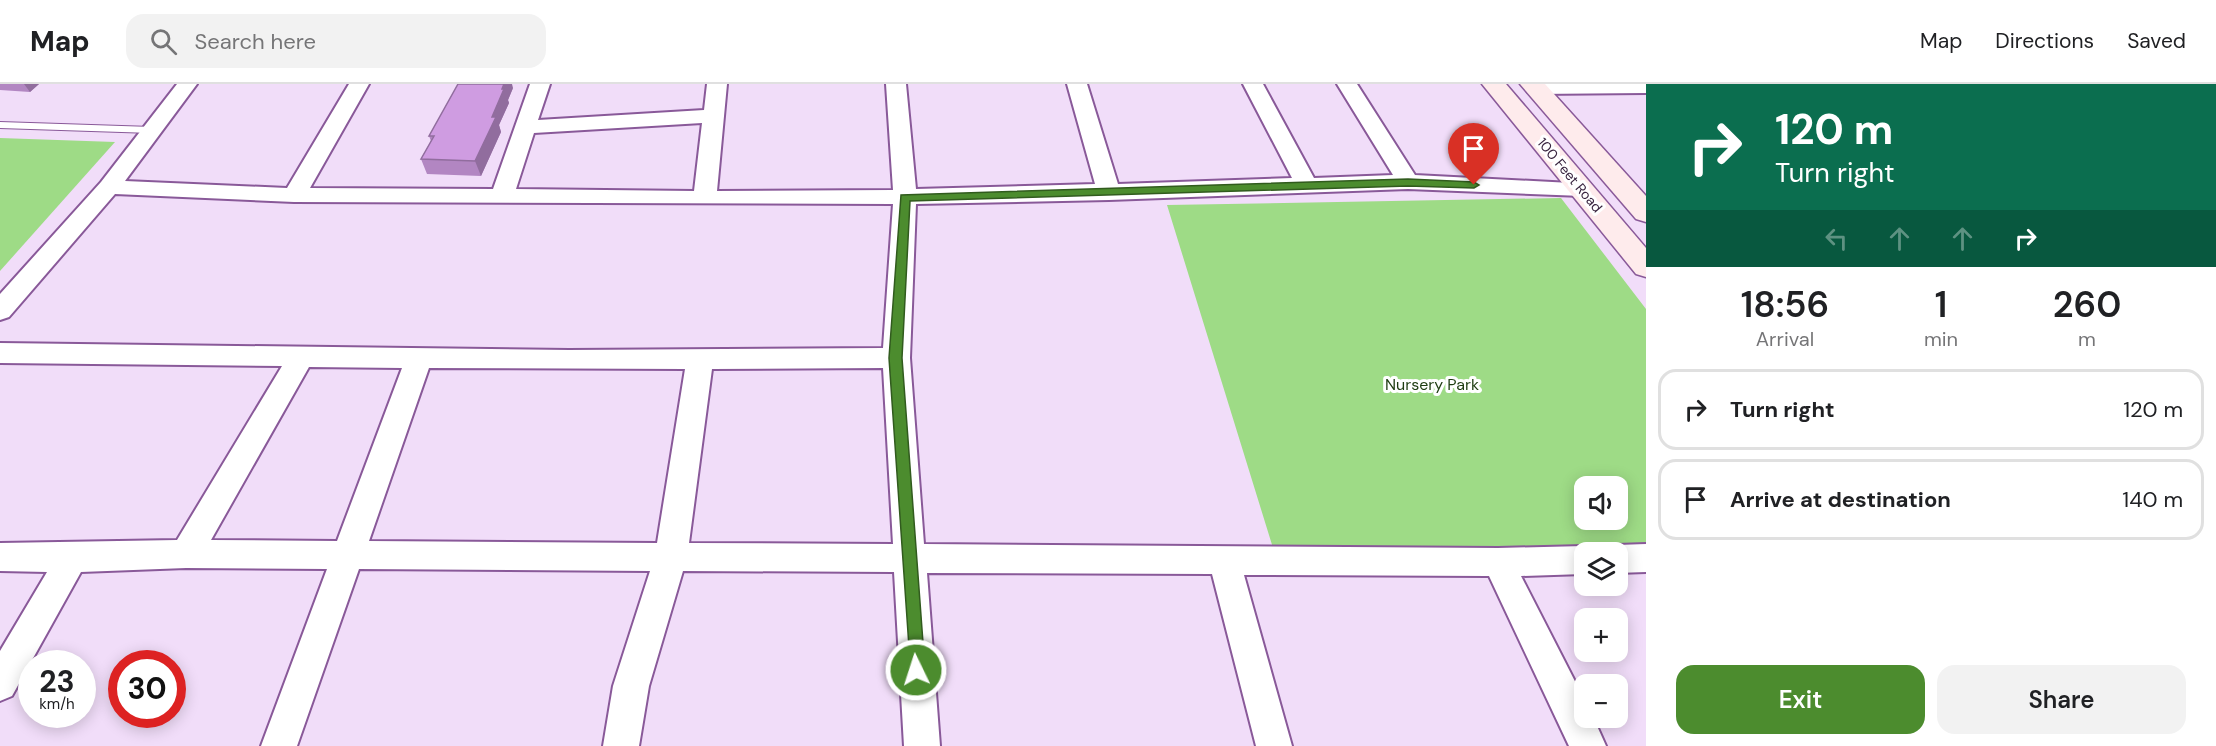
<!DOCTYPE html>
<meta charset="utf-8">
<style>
:root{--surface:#fff;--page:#f2f2f2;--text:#202124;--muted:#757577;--line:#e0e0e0;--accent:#4c8c2e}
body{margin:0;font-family:"DM Sans",sans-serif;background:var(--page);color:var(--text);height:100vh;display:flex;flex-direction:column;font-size:22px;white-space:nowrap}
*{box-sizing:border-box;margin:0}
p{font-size:20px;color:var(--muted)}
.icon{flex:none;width:33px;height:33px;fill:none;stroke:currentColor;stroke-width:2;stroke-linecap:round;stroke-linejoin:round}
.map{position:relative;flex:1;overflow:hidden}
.drawer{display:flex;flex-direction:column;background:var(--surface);width:570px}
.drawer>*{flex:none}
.guide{background:#0b6e4f;color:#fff;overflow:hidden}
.buttons{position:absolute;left:1574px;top:392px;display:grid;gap:12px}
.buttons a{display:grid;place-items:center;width:54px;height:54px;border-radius:12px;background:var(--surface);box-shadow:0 3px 15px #0003;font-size:30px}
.speed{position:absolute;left:18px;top:566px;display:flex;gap:12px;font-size:30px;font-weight:700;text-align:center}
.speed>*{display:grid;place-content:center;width:78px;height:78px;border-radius:50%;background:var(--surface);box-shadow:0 3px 15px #0003;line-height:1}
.speed small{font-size:15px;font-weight:400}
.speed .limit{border:9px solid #d22;background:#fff;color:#111}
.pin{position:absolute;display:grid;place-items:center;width:51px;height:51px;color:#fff;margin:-62px -26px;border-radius:50% 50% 50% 0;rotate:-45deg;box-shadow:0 0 6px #0007}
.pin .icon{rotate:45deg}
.me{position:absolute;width:66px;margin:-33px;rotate:356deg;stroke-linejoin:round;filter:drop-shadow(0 0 4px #0008)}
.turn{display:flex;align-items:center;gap:21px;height:126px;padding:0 30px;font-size:27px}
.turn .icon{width:78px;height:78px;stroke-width:2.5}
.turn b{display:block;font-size:42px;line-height:51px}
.lanes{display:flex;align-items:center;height:57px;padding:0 30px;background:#0003;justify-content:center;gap:30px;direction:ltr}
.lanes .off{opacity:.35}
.eta{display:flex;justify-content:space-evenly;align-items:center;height:102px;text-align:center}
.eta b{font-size:36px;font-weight:600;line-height:42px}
.action{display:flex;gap:12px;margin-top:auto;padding:12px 30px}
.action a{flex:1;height:69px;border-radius:18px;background:var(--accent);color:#fff;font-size:24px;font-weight:600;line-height:69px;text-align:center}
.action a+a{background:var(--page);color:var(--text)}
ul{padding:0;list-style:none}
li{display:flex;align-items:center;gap:18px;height:81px;margin:0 12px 9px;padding:0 18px;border:3px solid var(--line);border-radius:18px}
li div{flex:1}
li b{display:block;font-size:22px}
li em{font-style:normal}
header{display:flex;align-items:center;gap:36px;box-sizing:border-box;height:84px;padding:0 30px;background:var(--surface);border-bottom:2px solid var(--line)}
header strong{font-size:28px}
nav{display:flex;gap:33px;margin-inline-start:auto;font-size:21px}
.search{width:420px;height:54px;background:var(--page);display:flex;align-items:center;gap:15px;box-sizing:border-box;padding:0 21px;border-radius:18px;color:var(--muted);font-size:22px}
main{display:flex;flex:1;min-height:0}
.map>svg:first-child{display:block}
.green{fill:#9edb86;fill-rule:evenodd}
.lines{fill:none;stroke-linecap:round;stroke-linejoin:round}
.lane-casing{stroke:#895999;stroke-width:2}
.street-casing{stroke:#895999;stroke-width:4}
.secondary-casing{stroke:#895999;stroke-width:3}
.lane{fill:#fff;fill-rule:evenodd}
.street{fill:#fff;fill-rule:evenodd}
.secondary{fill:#feebec;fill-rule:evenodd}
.wall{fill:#b286c2}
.shaded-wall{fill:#916d9e}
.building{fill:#cf9ce1;stroke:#916d9e;stroke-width:1.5}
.route{fill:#4c8c2e;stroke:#315b1e;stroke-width:1.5}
.labels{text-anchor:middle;stroke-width:6;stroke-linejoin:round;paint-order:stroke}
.far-street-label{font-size:14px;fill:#38243f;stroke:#fff}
.park-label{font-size:16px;fill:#1e3c11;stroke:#fff}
</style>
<header>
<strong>Map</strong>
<div class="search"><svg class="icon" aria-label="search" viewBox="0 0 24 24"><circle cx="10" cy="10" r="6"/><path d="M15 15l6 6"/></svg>Search here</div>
<nav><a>Map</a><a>Directions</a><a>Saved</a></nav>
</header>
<main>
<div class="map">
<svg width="1646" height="662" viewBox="0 0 1646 662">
<rect width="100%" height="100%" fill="#f1ddf9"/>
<g class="green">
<polygon points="0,54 115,58 0,187"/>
<path d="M1561,114L1646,225V469L1273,464L1167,121ZM1584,402H1617V435H1584Z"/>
</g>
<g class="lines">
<g class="lane-casing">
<polygon id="lane" points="0,38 152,43 157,46 152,49 0,44"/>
</g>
<g class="street-casing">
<g id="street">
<path d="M177,0H197L125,97L287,104L349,0H369L310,104L493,105L530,0H550L538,36L704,26L707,0H727L717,107L893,106L886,0H906L916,105L1095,100L1067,0H1087L1118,100L1292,94L1243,0H1263L1314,94L1393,91L1337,0H1357L1415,91L1590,100L1593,105L1590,110L1582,112L1408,105L1109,116L916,120L910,274L924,460L1498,464L1584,462L1595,466L1596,468H1584V490L1521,492L1584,615V633H1593L1606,662H1569L1489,492L1244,491L1292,662H1256L1212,490L927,489L940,662H904L894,488L683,487L649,602L639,662H603L613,602L650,487L359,485L297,662H261L327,485L186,484L81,488L12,612L0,617V567L47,488L0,487V459L177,456L282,282L0,279V259L569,266L883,264L893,120L294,118L115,110L9,233L0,236V210L101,98ZM702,39L694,107L516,105L534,49ZM309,283L402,284L337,457L211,456ZM429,284L685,285L657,459L369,457ZM883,284L893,460L689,459L712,285Z"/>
<polygon points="1528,0 1646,0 1646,9 1535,10 1528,8 1525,4"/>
<polygon points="1646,460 1646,488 1617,489 1617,468 1604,468 1617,461"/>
</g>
</g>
<g class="secondary-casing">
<g id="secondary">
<polygon points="1482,0 1506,0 1646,164 1646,193 1636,190"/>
<polygon points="1520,0 1545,0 1646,112 1646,138 1636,135"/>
</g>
</g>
<use href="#lane" class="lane"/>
<use href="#street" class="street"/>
<use href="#secondary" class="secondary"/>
</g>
<g class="wall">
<polygon points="0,0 39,0 30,8 0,6"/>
<polygon points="513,4 508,16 509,19 499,41 501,48 481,92 427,90 421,75 431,57 429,52"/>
</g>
<g class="shaded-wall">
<polygon points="24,0 39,0 30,8"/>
<polygon points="504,0 512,0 513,4 508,16 509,19 499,41 501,48 481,92 475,77"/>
</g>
<polygon class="building" points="458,0 504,0 502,5 504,5 492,33 496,33 475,77 421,75 434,52 429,52"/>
<polygon class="route" points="1408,95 1474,98 1479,101 1474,104 1408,102 910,117 902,274 925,586 922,592 916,594 911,592 889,274 901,111"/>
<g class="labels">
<g class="far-street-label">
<text transform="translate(1570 91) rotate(50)" y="5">100 Feet Road</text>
</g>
<g class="park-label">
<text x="1432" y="306">Nursery Park</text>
</g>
</g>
</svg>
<div class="buttons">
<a><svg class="icon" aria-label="sound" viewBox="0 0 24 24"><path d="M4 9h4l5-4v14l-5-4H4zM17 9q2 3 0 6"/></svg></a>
<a><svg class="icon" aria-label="layers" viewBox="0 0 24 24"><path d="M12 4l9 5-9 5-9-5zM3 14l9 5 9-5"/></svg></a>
<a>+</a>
<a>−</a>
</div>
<div class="speed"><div>23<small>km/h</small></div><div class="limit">30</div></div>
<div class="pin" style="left:1474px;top:101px;background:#d93025"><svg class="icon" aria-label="arrive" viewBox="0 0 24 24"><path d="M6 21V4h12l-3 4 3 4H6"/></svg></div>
<svg class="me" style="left:916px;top:586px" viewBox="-20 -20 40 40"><circle r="17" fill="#4c8c2e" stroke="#fff" stroke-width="3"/><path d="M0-11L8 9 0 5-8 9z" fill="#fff"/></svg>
</div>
<section class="drawer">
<div class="guide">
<div class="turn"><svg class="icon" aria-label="right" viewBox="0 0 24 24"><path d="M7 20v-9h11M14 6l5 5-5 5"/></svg><div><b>120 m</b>Turn right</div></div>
<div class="lanes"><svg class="icon off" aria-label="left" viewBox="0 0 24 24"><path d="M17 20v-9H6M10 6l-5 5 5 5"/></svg><svg class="icon off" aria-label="ahead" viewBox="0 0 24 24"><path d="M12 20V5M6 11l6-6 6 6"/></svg><svg class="icon off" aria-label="ahead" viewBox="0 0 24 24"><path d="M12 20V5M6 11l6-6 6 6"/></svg><svg class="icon" aria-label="right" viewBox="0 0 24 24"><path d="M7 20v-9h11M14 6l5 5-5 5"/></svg></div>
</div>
<div class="eta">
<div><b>18:56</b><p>Arrival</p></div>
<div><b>1</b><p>min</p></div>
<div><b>260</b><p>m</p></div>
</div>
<ul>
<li><svg class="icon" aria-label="right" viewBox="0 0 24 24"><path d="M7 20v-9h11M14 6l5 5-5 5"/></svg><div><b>Turn right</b></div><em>120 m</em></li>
<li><svg class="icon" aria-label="arrive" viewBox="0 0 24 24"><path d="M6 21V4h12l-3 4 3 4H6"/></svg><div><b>Arrive at destination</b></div><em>140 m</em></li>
</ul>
<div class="action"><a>Exit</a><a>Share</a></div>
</section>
</main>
